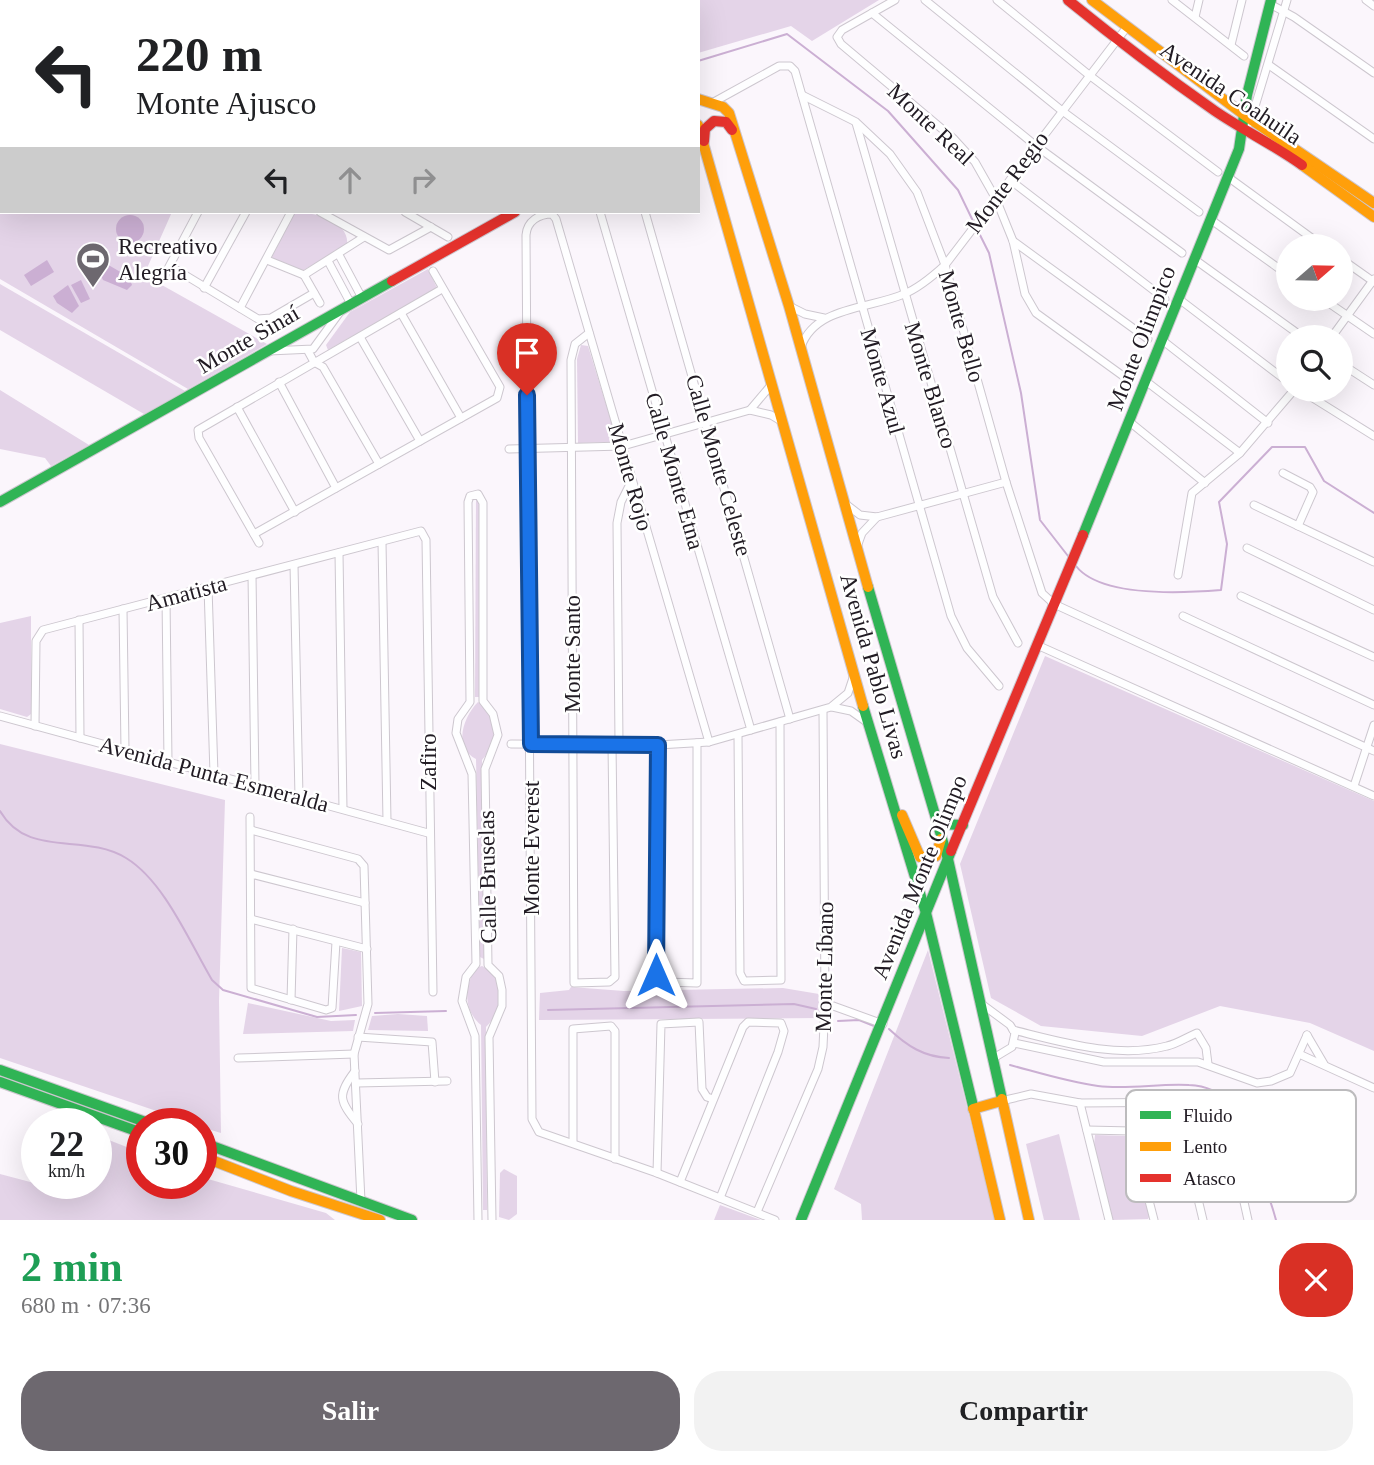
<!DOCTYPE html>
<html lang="es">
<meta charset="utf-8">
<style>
:root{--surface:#fff;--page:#f2f2f2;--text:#202124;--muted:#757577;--accent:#6d686f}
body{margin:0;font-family:"Times New Roman",serif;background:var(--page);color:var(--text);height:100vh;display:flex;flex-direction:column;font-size:26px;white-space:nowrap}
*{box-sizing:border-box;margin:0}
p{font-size:23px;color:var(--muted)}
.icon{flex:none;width:38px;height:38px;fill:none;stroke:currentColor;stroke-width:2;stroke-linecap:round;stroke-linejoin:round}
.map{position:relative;height:1220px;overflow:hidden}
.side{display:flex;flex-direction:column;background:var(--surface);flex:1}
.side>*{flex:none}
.top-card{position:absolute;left:0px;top:0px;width:700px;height:214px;box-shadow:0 7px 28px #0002;background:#fff;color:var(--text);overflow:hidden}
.needle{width:46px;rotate:70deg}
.controls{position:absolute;left:1276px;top:234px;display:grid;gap:14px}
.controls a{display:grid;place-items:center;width:77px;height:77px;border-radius:50%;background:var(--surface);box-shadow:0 7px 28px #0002;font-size:35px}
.speed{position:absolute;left:21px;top:1108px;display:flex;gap:14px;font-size:35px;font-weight:700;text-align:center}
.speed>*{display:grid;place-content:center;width:91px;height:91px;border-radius:50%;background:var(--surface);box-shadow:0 7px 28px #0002;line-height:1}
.speed small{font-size:18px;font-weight:400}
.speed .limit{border:10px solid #d22;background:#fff;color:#111}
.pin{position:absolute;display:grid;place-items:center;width:60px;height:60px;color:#fff;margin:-72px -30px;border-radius:50% 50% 50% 0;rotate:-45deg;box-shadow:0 0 7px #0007}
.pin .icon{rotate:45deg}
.me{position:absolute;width:77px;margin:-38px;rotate:0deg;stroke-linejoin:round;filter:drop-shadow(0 0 5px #0008)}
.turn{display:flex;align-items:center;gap:24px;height:147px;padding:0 21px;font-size:32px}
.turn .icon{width:91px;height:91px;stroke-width:2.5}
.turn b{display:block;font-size:49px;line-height:60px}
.lanes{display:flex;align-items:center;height:66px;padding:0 21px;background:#0003;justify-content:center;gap:35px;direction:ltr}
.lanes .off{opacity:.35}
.round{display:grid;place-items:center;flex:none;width:74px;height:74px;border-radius:28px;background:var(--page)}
.overview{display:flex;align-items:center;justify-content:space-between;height:119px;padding:0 21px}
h1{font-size:42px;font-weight:700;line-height:52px;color:#1e9e55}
.primary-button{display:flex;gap:14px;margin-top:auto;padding:14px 21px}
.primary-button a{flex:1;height:80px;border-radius:28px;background:var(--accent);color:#fff;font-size:28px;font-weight:700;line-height:80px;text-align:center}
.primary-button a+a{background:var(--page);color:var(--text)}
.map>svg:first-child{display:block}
.green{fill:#e4d4e8}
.water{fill:#cbafd3}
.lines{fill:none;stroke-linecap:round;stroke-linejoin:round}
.stream{stroke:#cbafd3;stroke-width:2}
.canal{stroke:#cbafd3;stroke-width:7}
.street-casing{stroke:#cdc7cf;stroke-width:9}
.fast-casing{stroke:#cdc7cf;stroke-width:12}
.slow-casing{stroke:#cdc7cf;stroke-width:12}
.jam-casing{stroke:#cdc7cf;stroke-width:12}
.street{stroke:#fefeff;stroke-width:7}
.fast{stroke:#30b455;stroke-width:10}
.slow{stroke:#ff9f0a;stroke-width:10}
.jam{stroke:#e5322d;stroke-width:10}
.route-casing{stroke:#114b97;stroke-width:18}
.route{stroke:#1a73e8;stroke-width:12}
.labels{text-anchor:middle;stroke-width:5;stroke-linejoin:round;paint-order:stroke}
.street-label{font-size:23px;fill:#211b23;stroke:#fff}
.poi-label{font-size:23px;fill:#211b23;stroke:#fff;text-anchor:start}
.key{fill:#fff;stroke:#bcbbbd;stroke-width:2}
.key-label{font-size:19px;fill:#211b23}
</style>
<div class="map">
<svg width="1374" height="1220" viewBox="0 0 1374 1220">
<rect width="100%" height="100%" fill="#fbf6fc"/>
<g class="green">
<rect x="16" y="0" width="162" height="2"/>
<polygon points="188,0 655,0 656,2 189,2"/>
<polygon points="674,0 879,0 812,41 791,26 698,53 698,2"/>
<polygon points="0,191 2,212 172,212 144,275 267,344 188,389 0,279"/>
<path d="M295,212C313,212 350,221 347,245L302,271L273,260L272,256Z"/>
<polygon points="428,269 437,288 328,350 326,345 350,312"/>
<polygon points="0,284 185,391 144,414 0,330"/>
<polygon points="581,345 588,346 616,437 613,442 578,443 577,359"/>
<polygon points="0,390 89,445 51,466 45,458 0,449"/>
<polygon points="476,497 480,498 480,697 475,697"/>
<polygon points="31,616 31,714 27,717 0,709 0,623"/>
<polygon points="1045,656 1374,801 1374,1051 1310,1023 1220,1006 1142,1036 1041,1026 991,998 960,864"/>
<path d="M478,702C503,717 498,742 482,760L484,959L480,957L476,759C452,747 464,716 478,702Z"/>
<polygon points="0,744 225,800 219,1001 221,1133 201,1127 201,1124 192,1123 0,1058"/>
<polygon points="342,948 361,952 362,1006 339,1011"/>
<polygon points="928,950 995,1220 862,1220 861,1204 834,1189"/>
<path d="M482,966L494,973C502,994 502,1011 486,1027L487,1210H483L481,1025C463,1010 464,986 476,968Z"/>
<polygon points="571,987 624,991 783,988 819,994 820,1018 539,1020 540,993 569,990"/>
<polygon points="248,1003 331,1021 355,1020 353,1031 243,1034"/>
<polygon points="398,1014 427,1016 428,1031 368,1030 372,1016"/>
<polygon points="1059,1134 1080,1220 1044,1220 1026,1144"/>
<polygon points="96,1135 142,1153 142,1183 201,1183 201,1177 326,1213 335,1220 0,1220 0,1174 34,1183 96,1183"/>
<polygon points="1095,1135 1129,1136 1150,1215 1148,1219 1112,1220 1094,1146"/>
<polygon points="504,1169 517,1176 517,1214 509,1220 499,1217 500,1173"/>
<polygon points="720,1205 761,1220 714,1220"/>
</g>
<g class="water">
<circle cx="130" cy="229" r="14"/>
<polygon points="47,260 54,272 31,286 24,275"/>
<polygon points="105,263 129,277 132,285 127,290 103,280 97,268"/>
<polygon points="81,280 90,299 81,303 71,285"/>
<polygon points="68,285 79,306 72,313 57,303 53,296"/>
</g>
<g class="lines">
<g class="stream">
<polyline points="182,0 183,2"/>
<polyline points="698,61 787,34 888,111 958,190 973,221"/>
<polyline points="977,229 989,253 1021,393 1040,520 1068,556"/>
<path d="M1076,566C1101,598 1184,593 1221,590L1227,544L1219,502L1272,447H1305L1324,481L1374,513"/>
<path d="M0,811C28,859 83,832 126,858C164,881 189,941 212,980L223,990L317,1017L356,1015"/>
<polyline points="548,1010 794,1004 816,1009"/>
<polyline points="375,1013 446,1011"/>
<polyline points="838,1021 859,1020 874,1026"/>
<path d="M889,1029C907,1046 924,1057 949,1058"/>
<path d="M1010,1065C1040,1073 1068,1082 1098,1086C1128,1090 1160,1083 1189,1085C1236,1087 1240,1125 1254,1159C1263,1180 1270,1198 1276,1220"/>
</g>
<polyline class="canal" points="0,40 2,40"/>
<g class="street-casing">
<g id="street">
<polyline points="895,0 842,30 837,37 841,44 954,139 975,162 996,199 1013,241 1025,294 1036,313 1130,381"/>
<polyline points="925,0 1061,110 1199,212"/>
<polyline points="997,0 1089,75 1218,172"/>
<polyline points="1172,0 1244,56"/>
<polyline points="1366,0 1374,6"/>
<polyline points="1270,4 1294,17 1374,73"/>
<polyline points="872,13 1035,145 1182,253"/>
<polyline points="1195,17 1199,0"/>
<polyline points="1231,45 1242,0"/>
<polyline points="1269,65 1374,139"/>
<polyline points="802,95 856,122 890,154 917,192 945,265 1006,482 1042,593 1054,604 1374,751"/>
<polyline points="712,103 779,66 790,66 795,71 951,616 967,648 999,686"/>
<polyline points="856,123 993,597 1018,643"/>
<polyline points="1250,123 1287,0"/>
<polyline points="1228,177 1324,247"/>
<polyline points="1010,180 1165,299"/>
<polyline points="320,212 389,250 431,227"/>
<polyline points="405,212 448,237"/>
<polyline points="600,212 751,730"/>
<polyline points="645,212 790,719"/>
<polyline points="1210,219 1288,275"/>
<polyline points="1013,241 1148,339"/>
<polyline points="339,255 362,298"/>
<polyline points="1340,258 1374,282"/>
<polyline points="1194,259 1304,338"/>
<polyline points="267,260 304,275"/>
<polyline points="328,261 351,304"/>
<polyline points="170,266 258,319 271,318 314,293"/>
<polyline points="304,275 364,237"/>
<polyline points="304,275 320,303"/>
<polyline points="163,278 198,212"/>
<polyline points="204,288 246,212"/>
<polyline points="1179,299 1288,382"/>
<polyline points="1323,299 1374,334"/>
<polyline points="789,306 805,314 824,318"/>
<polyline points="240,308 291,212"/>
<polyline points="401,313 461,418"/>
<polyline points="589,333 575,344 571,360 574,983 609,982 615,977 612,744"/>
<polyline points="360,337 420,441"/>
<polyline points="1331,338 1374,279"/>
<polyline points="1162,340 1268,423"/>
<path d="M801,347C815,306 870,309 904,294C919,288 933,276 945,265L1127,27"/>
<polyline points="269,351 313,349 340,312"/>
<polyline points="308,351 314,362 323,367 379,464"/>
<polyline points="1340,363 1374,385"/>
<polyline points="279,382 336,488"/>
<polyline points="1147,382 1240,453"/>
<polyline points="1300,390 1374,436"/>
<polyline points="237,407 295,512"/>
<polyline points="750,410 772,384"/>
<polyline points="1131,423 1205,483"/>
<polyline points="509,449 623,446 750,410 771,415 781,421"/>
<polyline points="1283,473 1310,487 1313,492 1298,526"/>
<polyline points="847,505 860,515 877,517 1006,482"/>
<polyline points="1254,505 1374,562"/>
<polyline points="254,534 497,398 500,387 433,271"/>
<polyline points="382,542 387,821"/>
<polyline points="259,543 199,438 198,430 442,289"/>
<polyline points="858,544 862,533 877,517"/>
<polyline points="1247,548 1374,610"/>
<polyline points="339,553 343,809"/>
<polyline points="294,565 299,797"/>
<polyline points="252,575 255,785"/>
<polyline points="1178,575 1192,493 1240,453 1294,390"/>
<polyline points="208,587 214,774"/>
<polyline points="1241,596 1374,657"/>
<polyline points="166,598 168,762"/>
<polyline points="123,609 125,750"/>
<polyline points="1183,616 1374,705"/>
<polyline points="79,620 80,738"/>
<polyline points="1037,645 1374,796"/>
<polyline points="832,707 851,711 868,723"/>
<polyline points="0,716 428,833"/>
<polyline points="35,726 36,641 43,630 421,531 426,540 433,992"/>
<polyline points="738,735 740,973 744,981 781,980 780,722"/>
<path d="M709,742L556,219L552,214C539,214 527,221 526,235L532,1119L539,1132L657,1173L775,1220"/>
<polyline points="511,744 658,745 709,742 831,707 848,693 854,675"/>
<polyline points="619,744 617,523 621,502 631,482"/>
<polyline points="658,745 656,975 665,982 697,983 697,743"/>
<polyline points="1354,786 1374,725"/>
<polyline points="250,817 251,988 326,1010 332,1008 336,942"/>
<polyline points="251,830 358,859 364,866 368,1004 354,1054 361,1201"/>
<polyline points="251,874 365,903"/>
<polyline points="251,919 367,949"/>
<polyline points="291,1000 293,929"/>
<polyline points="979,1002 1010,1025 1015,1033 1012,1047 992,1059"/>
<polyline points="825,1003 883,1024"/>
<path d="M1013,1030C1062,1042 1117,1059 1167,1046C1177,1044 1187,1037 1197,1033L1206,1048L1208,1064"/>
<polyline points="1307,1035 1324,1064"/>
<polyline points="358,1037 432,1042 435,1082"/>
<polyline points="1014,1043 1104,1062 1198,1062 1257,1083 1271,1081 1290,1073 1307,1035"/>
<polyline points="1299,1054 1374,1088"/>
<polyline points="238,1058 354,1054"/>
<path d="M355,1071C337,1095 339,1101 358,1124"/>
<polyline points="357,1083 447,1081"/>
<polyline points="1001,1101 1031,1094 1080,1103 1206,1102"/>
<polyline points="1080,1103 1109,1220"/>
<polyline points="1087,1130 1224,1133 1230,1139 1248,1220"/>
<polyline points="1131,1131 1154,1220"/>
<polyline points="1182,1132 1203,1220"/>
<polyline points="573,1143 573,1029 611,1026 615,1031 615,1159"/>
<polyline points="657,1173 661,1024 699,1022 702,1089 707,1097 713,1099"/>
<polyline points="680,1182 743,1027 748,1022 781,1023 784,1031 778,1052 720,1198"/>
<polyline points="757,1212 818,1069 823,1047 825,1003 823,710"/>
<polyline points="478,1220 475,1036 462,1001 466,977 476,964 472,774 456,733 458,719 470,702 468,502 470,496 478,494 483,503 483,701 493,714 498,735 485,769 488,965 499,976 502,990 502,1006 489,1037 492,1220"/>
</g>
</g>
<g class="fast-casing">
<g id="fast">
<polyline points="0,502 392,281"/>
<polyline points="1083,535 1239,149 1247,95 1271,0"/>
<polyline points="868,587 948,859 1002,1099"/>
<polyline points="863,706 926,913 974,1110"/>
<polyline points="938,824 963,825"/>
<polyline points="0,1070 151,1124"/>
<polyline points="0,1082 142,1133"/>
<polyline points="201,1142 412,1220"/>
<polyline points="801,1220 951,851"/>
</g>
</g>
<g class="slow-casing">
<g id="slow">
<polyline points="1092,0 1243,114 1374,203"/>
<polyline points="698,99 723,107 729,113 789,306 868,587"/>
<polyline points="698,125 863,706"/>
<polyline points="1302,165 1374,217"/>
<polyline points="902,815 920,857 936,856 941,839"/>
<polyline points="1002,1099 1029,1220"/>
<polyline points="973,1109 1001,1101"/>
<polyline points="974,1110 1000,1220"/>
<polyline points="201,1156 291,1191 380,1220"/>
</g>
</g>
<g class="jam-casing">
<g id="jam">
<polyline points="662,0 663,2"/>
<path d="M1068,0C1116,39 1165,76 1215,111C1243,130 1274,145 1302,165"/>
<polyline points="704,141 705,129 714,121 726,122 732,130"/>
<polyline points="392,281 515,212"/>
<polyline points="951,851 1083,535"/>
</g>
</g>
<use href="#street" class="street"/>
<use href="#fast" class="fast"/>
<use href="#slow" class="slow"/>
<use href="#jam" class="jam"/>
</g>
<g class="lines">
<g class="route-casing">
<polyline id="route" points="527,395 531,744 658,745 656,975"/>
</g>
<use href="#route" class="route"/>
</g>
<defs>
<g id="stadium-pin" transform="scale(1.75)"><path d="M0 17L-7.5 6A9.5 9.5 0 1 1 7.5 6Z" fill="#6d686f" stroke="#fff"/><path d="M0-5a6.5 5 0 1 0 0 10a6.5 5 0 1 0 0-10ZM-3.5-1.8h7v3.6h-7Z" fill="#fff"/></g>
</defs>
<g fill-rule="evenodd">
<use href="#stadium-pin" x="93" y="259"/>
</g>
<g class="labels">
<g class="street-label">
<text transform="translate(1231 93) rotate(34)" y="8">Avenida Coahuila</text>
<text transform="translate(931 124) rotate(43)" y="8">Monte Real</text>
<text transform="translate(1007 182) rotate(-53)" y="8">Monte Regio</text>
<text transform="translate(962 326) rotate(74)" y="8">Monte Bello</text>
<text transform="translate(1141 338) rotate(-69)" y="8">Monte Olimpico</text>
<text transform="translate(248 339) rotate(-30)" y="8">Monte Sinaí</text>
<text transform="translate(883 381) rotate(74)" y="8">Monte Azul</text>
<text transform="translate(931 385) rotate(73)" y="8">Monte Blanco</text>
<text transform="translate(719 465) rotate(74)" y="8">Calle Monte Celeste</text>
<text transform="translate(675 471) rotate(74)" y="8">Calle Monte Etna</text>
<text transform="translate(631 477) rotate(74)" y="8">Monte Rojo</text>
<text transform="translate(186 593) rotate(-15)" y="8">Amatista</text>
<text transform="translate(572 654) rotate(-90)" y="8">Monte Santo</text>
<text transform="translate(874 666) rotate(74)" y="8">Avenida Pablo Livas</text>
<text transform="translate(428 762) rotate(-90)" y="8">Zafiro</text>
<text transform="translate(214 774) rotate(15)" y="8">Avenida Punta Esmeralda</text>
<text transform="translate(531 848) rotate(-90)" y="8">Monte Everest</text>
<text transform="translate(487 877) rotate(-91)" y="8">Calle Bruselas</text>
<text transform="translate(919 877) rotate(-68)" y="8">Avenida Monte Olimpo</text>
<text transform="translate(824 967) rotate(-89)" y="8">Monte Líbano</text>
</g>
<g class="poi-label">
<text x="118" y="254">Recreativo<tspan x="118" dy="26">Alegría</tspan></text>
</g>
</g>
<rect x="1126" y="1090" width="230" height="112" rx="10" class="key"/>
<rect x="1140" y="1111" width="31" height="8" fill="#30b455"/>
<rect x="1140" y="1142" width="31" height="9" fill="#ff9f0a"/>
<rect x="1140" y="1174" width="31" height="8" fill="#e5322d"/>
<g class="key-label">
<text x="1183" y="1122">Fluido</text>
<text x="1183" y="1153">Lento</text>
<text x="1183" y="1185">Atasco</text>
</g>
</svg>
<div class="controls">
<a><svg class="needle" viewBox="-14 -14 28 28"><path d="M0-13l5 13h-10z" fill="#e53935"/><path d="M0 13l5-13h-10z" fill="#757577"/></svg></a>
<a><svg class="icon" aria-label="search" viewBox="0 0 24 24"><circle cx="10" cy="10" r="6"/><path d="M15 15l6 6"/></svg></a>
</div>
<div class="speed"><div>22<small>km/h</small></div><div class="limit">30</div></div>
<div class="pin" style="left:527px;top:395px;background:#d93025"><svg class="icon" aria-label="arrive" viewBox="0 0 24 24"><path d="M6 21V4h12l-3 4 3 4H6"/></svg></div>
<svg class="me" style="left:656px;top:975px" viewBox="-20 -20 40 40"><path d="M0-17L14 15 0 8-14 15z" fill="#1a73e8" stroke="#fff" stroke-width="4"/></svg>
<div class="top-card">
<div class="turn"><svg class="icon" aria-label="left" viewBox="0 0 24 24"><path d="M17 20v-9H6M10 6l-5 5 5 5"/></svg><div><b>220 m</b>Monte Ajusco</div></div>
<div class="lanes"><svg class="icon" aria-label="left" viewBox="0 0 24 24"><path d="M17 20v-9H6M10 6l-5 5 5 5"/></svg><svg class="icon off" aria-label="ahead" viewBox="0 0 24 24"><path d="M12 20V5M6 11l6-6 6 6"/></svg><svg class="icon off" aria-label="right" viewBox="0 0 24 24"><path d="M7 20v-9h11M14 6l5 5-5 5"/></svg></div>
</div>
</div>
<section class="side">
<div class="overview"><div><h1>2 min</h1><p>680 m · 07:36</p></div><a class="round" style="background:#d93025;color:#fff"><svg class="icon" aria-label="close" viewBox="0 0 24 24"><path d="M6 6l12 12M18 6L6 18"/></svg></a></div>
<div class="primary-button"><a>Salir</a><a>Compartir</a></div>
</section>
